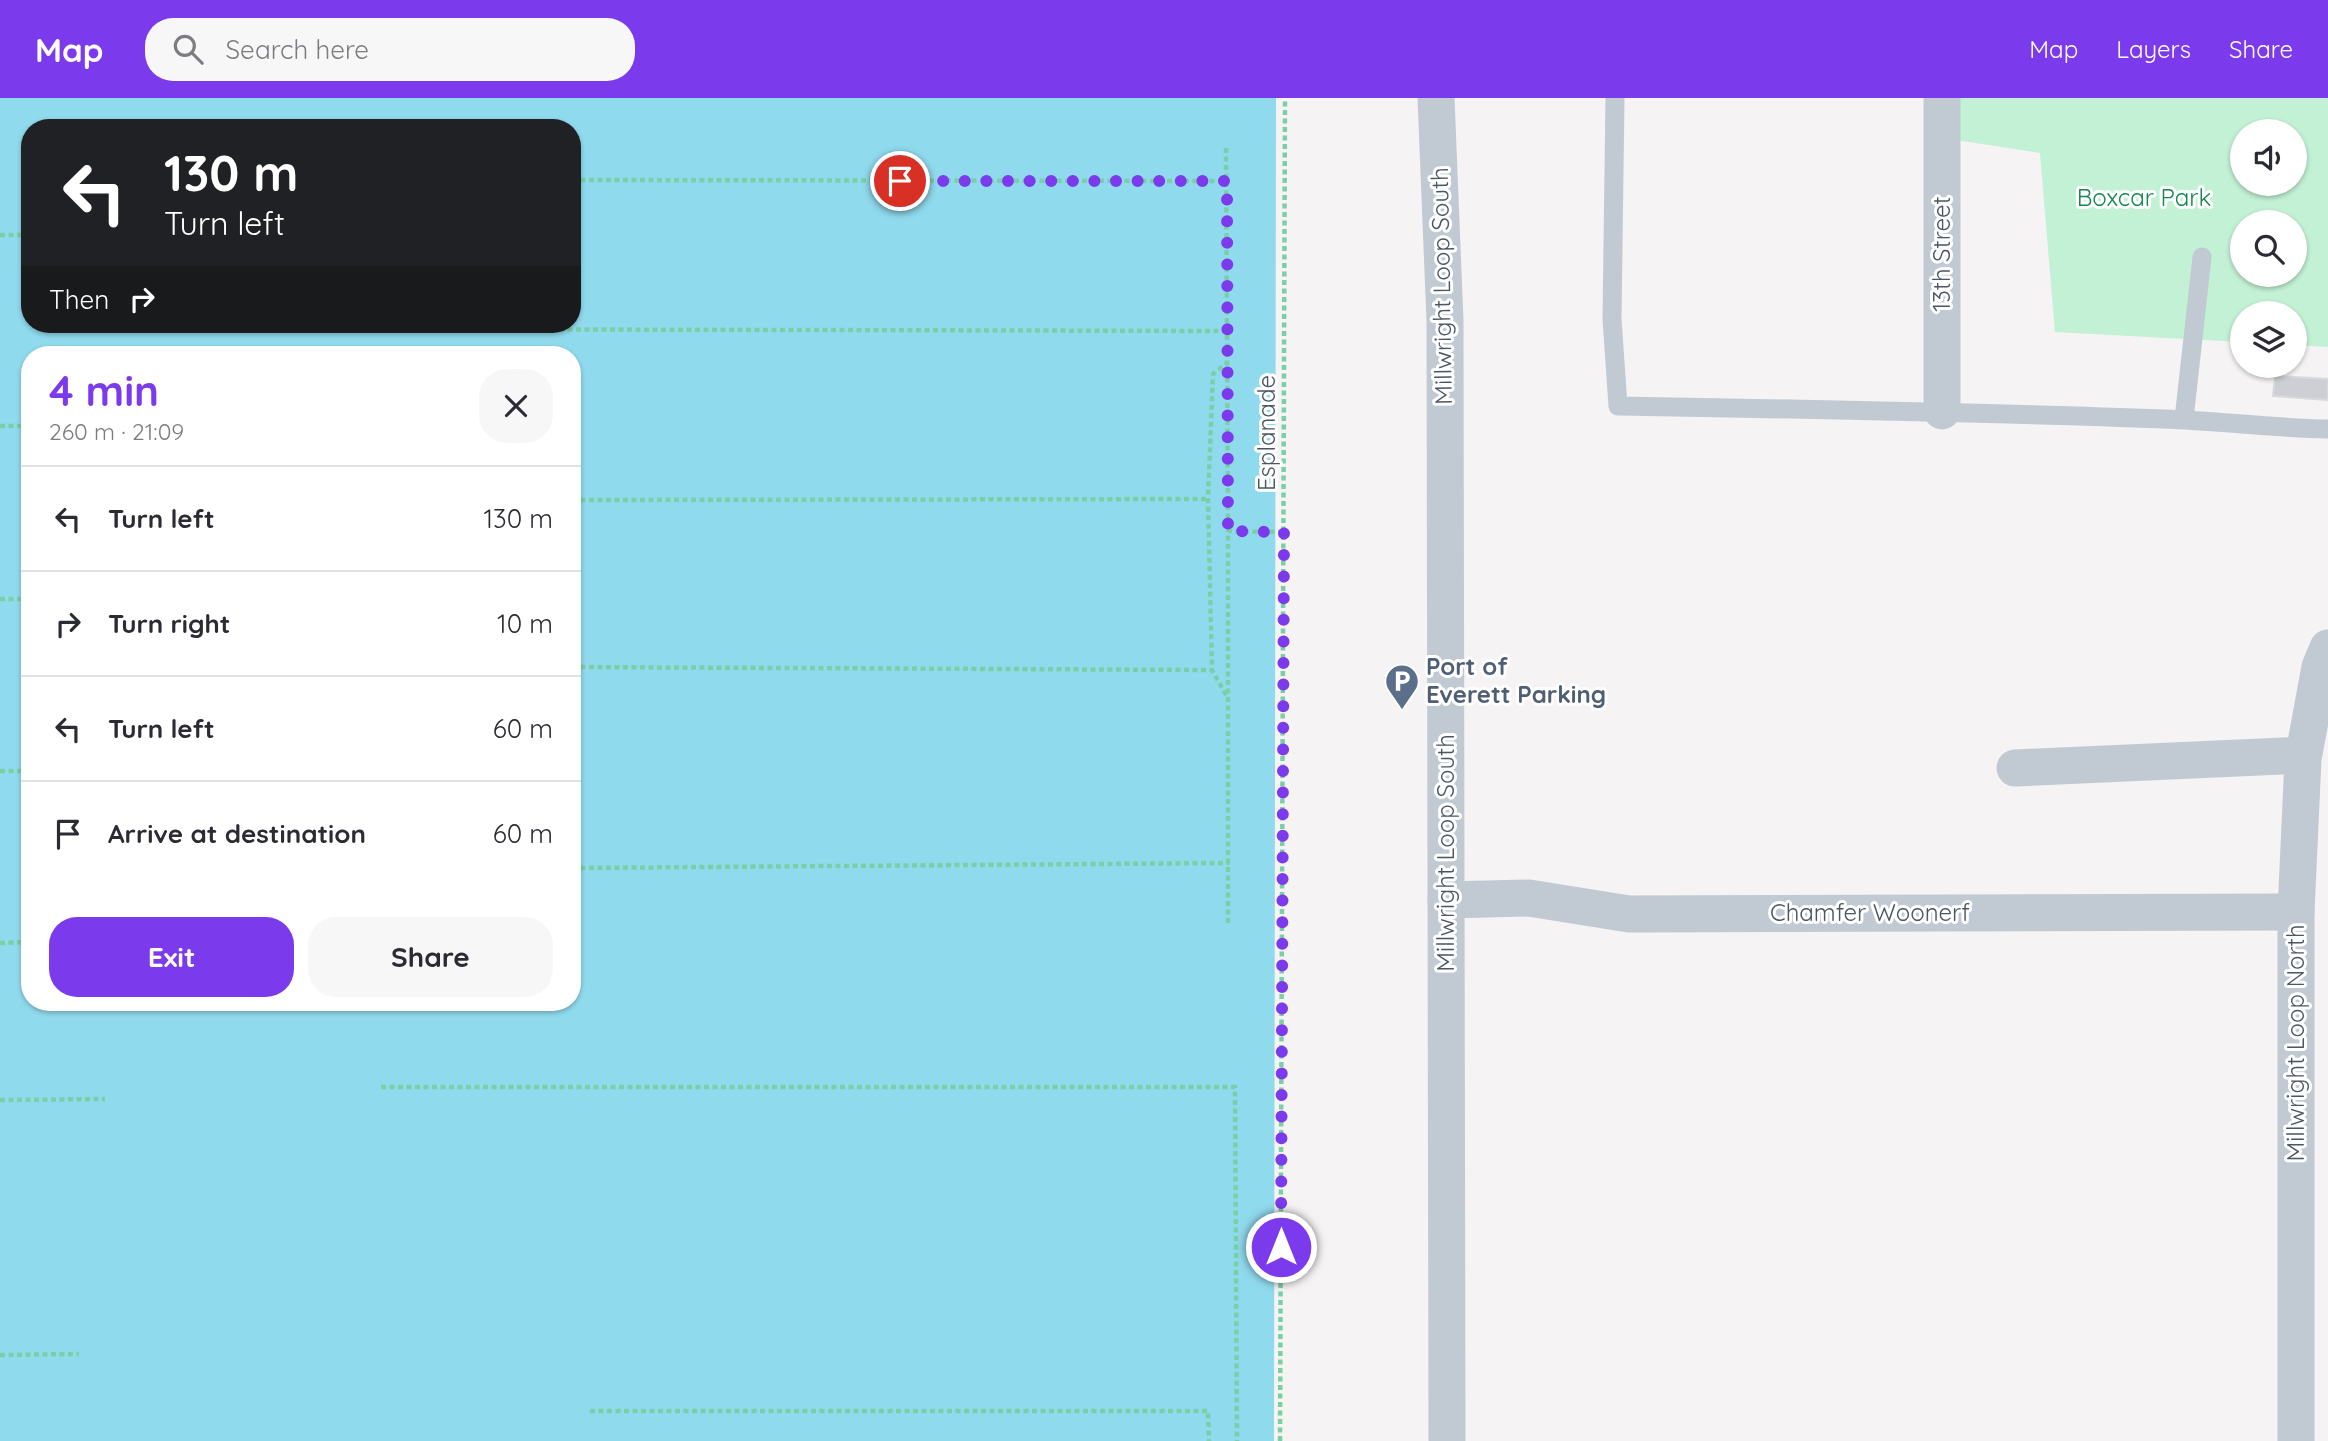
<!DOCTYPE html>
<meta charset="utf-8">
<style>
:root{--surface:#fff;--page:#f7f7f7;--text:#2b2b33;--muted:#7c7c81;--line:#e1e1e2;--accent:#7c3aed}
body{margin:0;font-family:Quicksand,sans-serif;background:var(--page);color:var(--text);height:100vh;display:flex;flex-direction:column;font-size:26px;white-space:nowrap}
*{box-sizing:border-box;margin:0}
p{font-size:23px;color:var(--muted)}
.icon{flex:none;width:38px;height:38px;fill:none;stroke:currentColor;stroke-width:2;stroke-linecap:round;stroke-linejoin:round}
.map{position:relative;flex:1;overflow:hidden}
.sheet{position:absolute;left:21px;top:248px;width:560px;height:665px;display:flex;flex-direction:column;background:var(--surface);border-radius:28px;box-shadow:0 2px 5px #0004}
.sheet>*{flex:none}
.banner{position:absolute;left:21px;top:21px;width:560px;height:214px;border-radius:28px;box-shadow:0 2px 5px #0004;background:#202124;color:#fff;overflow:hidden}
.controls{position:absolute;left:2230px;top:21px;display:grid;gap:14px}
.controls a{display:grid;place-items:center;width:77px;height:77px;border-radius:50%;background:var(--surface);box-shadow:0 2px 5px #0004;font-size:35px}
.pin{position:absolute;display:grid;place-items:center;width:60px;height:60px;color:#fff;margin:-30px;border:4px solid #fff;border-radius:50%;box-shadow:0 2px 7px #0007}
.me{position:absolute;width:77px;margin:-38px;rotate:0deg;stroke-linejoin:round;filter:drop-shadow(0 0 5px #0008)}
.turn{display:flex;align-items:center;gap:24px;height:147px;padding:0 28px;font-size:32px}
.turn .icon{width:91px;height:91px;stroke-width:2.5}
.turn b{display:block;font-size:49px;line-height:60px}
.then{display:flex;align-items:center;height:66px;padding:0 28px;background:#0003;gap:14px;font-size:26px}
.round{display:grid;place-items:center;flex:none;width:74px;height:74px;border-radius:28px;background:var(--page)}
.summary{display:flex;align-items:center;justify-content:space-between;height:119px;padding:0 28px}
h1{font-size:42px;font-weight:700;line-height:52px;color:var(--accent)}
.action{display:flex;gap:14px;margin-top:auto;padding:14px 28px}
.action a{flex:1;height:80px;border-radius:28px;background:var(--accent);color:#fff;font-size:28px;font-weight:700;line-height:80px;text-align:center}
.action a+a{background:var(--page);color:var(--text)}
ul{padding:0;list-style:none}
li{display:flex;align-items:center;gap:21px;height:105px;padding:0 28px;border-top:2px solid var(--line)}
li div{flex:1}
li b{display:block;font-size:26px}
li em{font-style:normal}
header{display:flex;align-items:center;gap:42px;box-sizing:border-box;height:98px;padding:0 35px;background:var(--accent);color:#fff}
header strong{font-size:33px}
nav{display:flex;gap:38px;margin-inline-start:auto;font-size:24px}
.search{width:490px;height:63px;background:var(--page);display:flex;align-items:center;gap:18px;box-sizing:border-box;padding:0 24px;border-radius:28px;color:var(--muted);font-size:26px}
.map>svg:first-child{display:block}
.green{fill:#c3f1d5;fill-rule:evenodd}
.water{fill:#90daee;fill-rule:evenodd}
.building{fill:#cdcfd5;stroke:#d7d9de;stroke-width:2}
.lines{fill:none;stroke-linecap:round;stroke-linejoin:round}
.path{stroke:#7ad0a6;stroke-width:4.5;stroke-dasharray:5 3.5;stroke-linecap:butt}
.lane{stroke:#c1cad2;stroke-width:19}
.street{stroke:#c1cad2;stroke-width:37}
.route{stroke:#7c3aed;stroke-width:12;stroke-dasharray:0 21.6}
.labels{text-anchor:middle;stroke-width:6;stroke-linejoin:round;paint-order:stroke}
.park-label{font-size:24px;fill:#17864f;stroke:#fff}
.street-label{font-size:24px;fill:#4a5661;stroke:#fff}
.service-label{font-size:24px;font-weight:bold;fill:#4e5e75;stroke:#fff;text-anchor:start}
</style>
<header>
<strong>Map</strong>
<div class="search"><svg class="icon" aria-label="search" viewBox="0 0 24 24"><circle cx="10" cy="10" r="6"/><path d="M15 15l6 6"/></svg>Search here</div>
<nav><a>Map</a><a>Layers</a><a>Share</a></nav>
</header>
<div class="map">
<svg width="2328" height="1343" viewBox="0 0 2328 1343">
<rect width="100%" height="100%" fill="#f5f3f3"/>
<path class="green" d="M1956,0H2328V249L2294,247V215H2242V244L2055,234L2040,55L1956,42ZM2242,33H2294V86H2242ZM2242,124H2294V177H2242Z"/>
<path class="water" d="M0,0H1276L1274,1343H0ZM30,30H572V226H30ZM30,257H572V905H30Z"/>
<polygon class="building" points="2275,278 2328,281 2328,302 2273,298"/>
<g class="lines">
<g class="path">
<polyline points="1226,50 1228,433"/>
<polyline points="572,82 1227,83"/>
<polyline points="0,137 30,137"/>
<polyline points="372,231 1228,233"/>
<polyline points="0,328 30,328"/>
<polyline points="572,402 1208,401"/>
<polyline points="0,501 30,501"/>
<polyline points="572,569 1212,572"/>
<polyline points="1226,597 1212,572 1208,401 1213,276 1226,266"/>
<polyline points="0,673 30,673"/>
<polyline points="572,770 1229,765"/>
<polyline points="1228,825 1228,433 1284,434"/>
<polyline points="0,845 30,844"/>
<polyline points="381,989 1235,989 1237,1343"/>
<polyline points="0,1002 105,1001"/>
<polyline points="0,1257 79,1256"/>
<polyline points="590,1313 1208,1313 1209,1343"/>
<polyline points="1280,1343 1285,0"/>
</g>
<g class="lane">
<path d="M1615,0L1612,221L1618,308C1800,311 1982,314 2164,321C2219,323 2273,330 2328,331"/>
<polyline points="2184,321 2202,159"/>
</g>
<g class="street">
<polyline points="1436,0 1445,223 1447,1343"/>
<polyline points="1942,0 1942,313"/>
<polyline points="2015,670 2303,657"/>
<polyline points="1446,802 1529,800 1629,816 2296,814"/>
<polyline points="2296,1343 2296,814 2303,661 2320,569 2328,550"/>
</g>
</g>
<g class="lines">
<polyline class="route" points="900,83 1227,83 1228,433 1284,434 1281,1149"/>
</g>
<defs>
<g id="parking-pin" transform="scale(1.75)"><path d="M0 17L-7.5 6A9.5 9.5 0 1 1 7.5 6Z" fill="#5c6f8a" stroke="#fff"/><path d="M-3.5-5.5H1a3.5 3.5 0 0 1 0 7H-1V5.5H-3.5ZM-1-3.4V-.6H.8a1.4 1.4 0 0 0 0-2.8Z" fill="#fff"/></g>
</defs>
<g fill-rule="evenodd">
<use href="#parking-pin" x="1402" y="583"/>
</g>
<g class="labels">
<g class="park-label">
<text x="2144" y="108">Boxcar Park</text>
</g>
<g class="street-label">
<text transform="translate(1942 156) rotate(-90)" y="8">13th Street</text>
<text transform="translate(1442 188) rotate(-91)" y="8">Millwright Loop South</text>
<text transform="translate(1267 335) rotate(-90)" y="8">Esplanade</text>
<text transform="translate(1446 755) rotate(-90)" y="8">Millwright Loop South</text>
<text x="1870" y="823">Chamfer Woonerf</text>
<text transform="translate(2296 945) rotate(-90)" y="8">Millwright Loop North</text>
</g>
<g class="service-label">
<text x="1426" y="577">Port of<tspan x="1426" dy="28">Everett Parking</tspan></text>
</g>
</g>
</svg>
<div class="controls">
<a><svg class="icon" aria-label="sound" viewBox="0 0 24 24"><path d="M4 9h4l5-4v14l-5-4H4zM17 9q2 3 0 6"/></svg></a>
<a><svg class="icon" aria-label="search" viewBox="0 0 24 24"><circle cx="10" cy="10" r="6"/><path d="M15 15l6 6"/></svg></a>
<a><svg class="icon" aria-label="layers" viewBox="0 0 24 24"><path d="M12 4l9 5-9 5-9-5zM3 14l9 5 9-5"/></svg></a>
</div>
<div class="pin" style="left:900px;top:83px;background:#d93025"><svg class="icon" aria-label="arrive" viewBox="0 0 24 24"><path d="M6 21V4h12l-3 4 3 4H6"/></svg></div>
<svg class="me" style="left:1281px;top:1149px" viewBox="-20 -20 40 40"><circle r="17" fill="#7c3aed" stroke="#fff" stroke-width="3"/><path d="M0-11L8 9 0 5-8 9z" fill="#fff"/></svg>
<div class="banner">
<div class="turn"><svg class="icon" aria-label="left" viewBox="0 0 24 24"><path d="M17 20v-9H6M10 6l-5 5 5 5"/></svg><div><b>130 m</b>Turn left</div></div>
<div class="then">Then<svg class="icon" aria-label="right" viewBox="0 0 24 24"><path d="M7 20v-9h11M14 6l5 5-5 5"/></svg></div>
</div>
<section class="sheet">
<div class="summary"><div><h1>4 min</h1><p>260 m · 21:09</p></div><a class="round"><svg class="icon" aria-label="close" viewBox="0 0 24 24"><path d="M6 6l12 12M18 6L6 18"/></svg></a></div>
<ul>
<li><svg class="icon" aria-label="left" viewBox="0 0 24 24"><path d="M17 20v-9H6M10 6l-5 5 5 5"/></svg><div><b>Turn left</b></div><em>130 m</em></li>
<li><svg class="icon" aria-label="right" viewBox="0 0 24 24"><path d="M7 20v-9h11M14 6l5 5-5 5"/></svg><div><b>Turn right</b></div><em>10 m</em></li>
<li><svg class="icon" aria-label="left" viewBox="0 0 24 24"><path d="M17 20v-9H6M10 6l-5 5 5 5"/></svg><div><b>Turn left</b></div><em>60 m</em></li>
<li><svg class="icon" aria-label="arrive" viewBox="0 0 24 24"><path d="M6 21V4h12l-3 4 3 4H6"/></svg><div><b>Arrive at destination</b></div><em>60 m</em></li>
</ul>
<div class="action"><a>Exit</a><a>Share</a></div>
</section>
</div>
